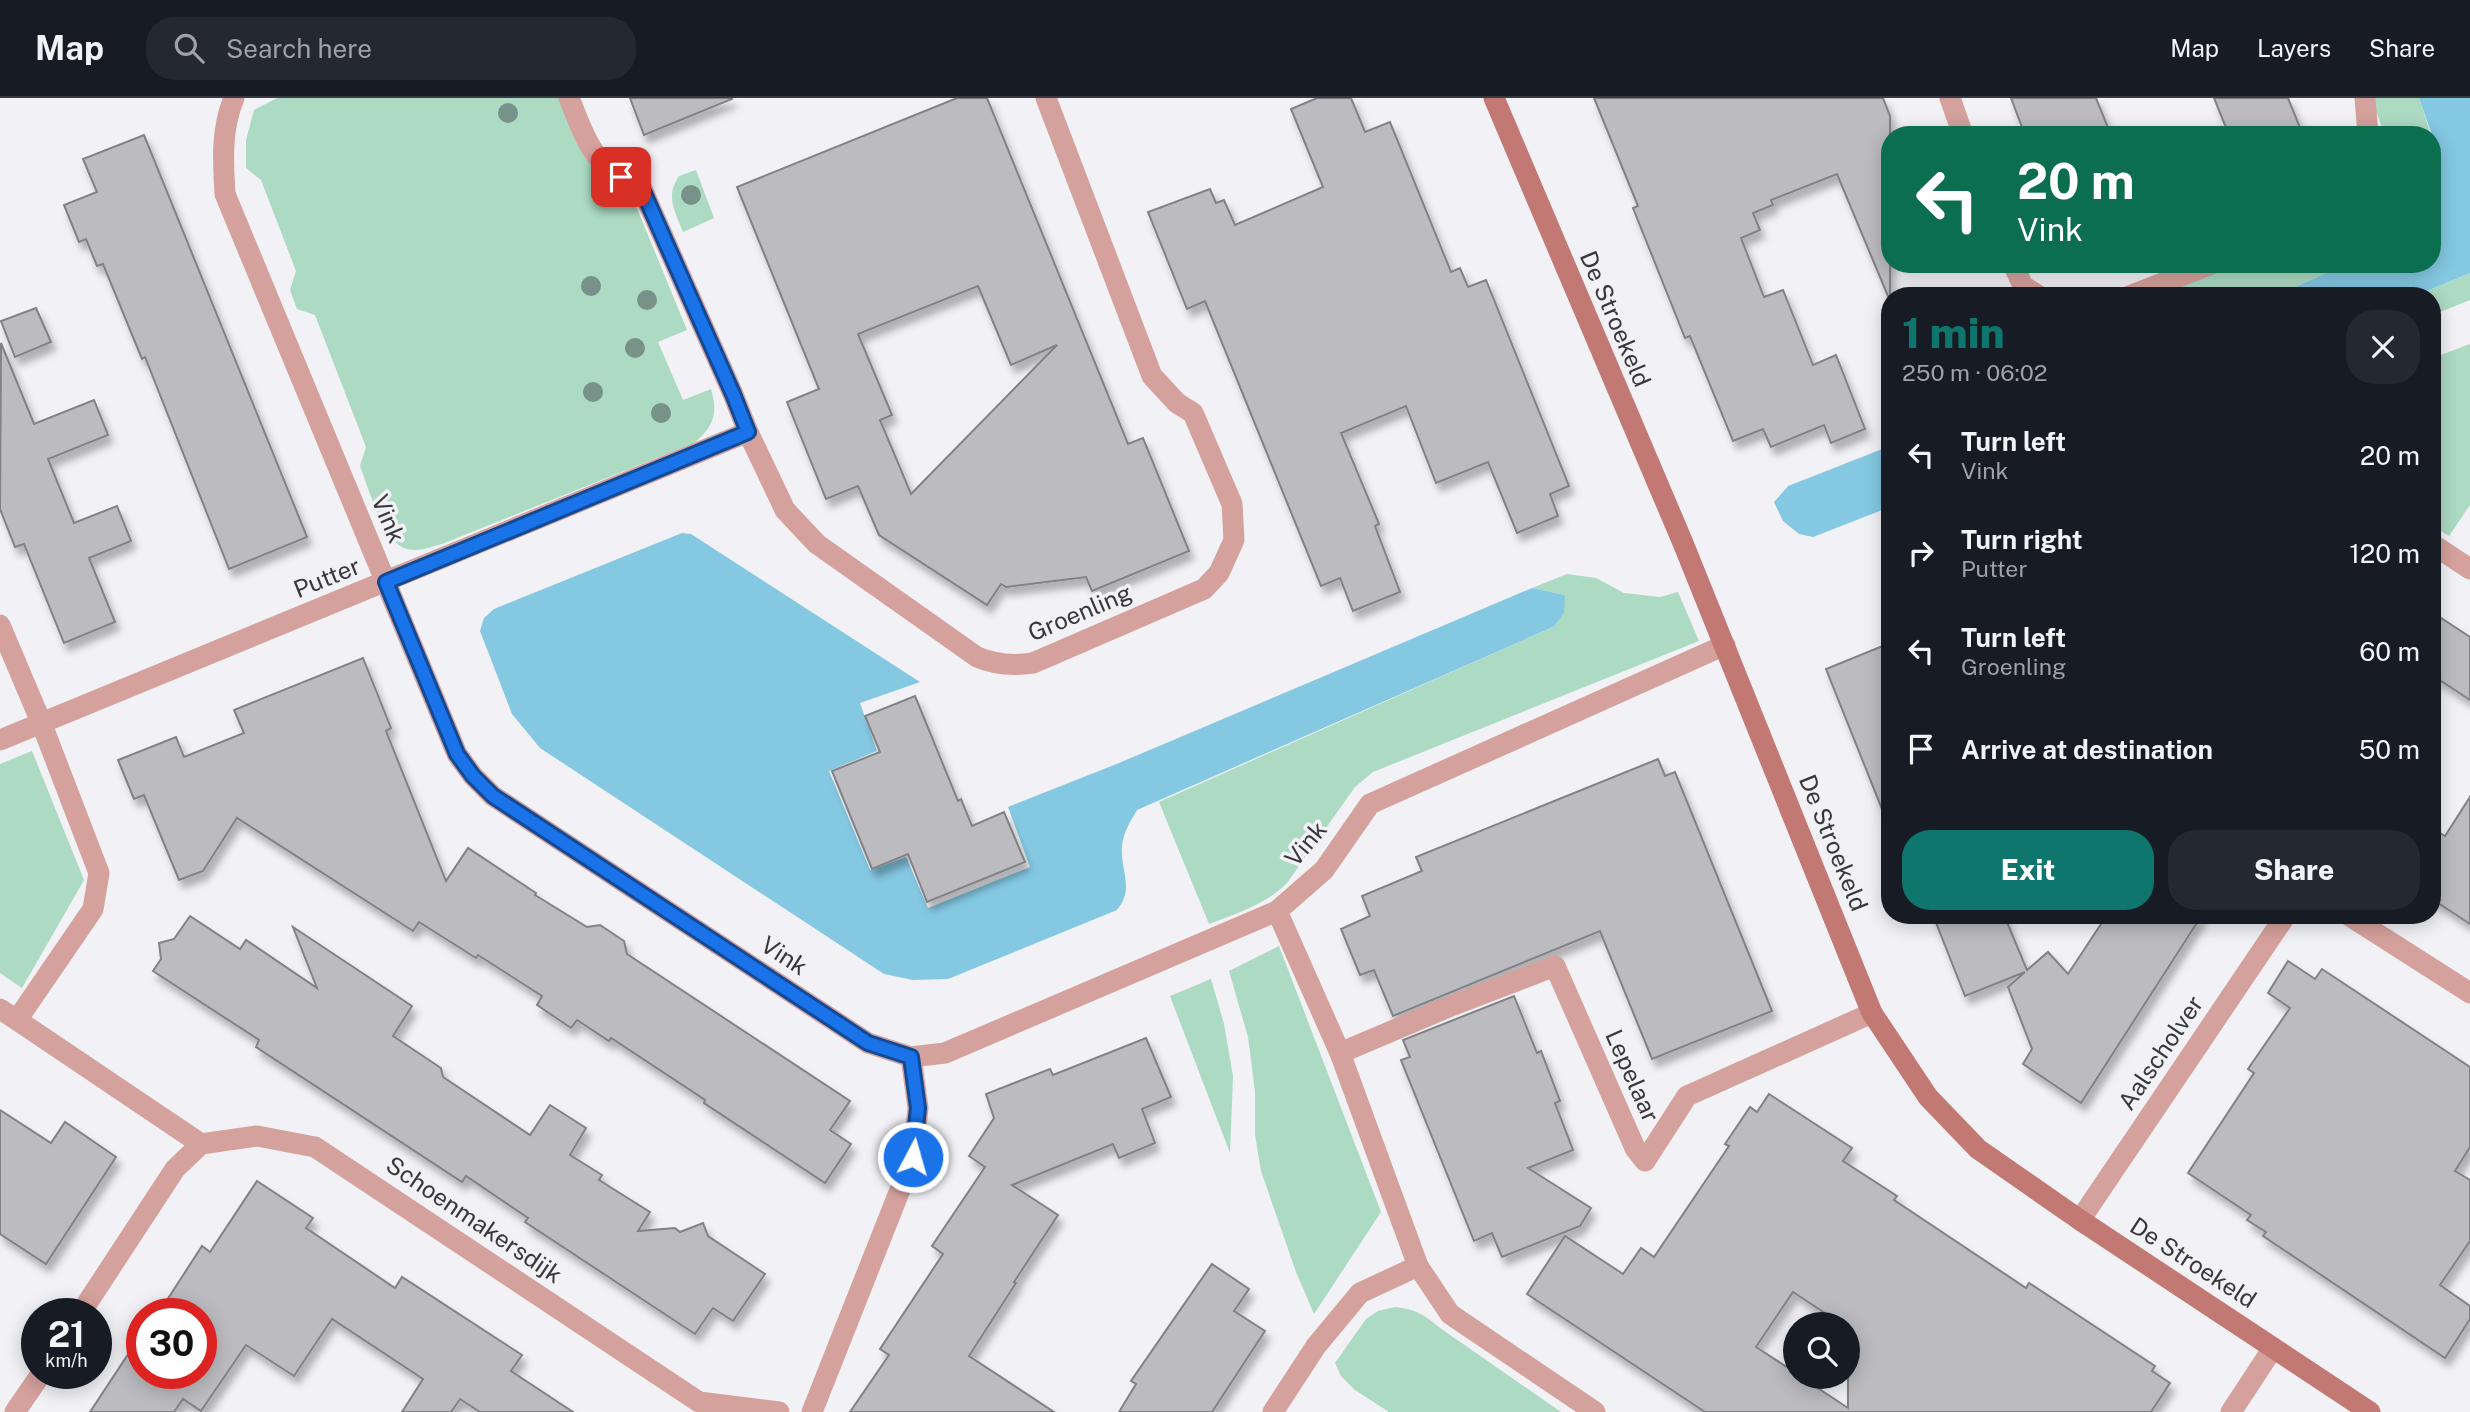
<!DOCTYPE html>
<meta charset="utf-8">
<style>
:root{--surface:#171b24;--page:#242831;--text:#f1f3f6;--muted:#9ea1a6;--line:#363941;--accent:#0f766e}
body{margin:0;font-family:"Public Sans",sans-serif;background:var(--page);color:var(--text);height:100vh;display:flex;flex-direction:column;font-size:26px;white-space:nowrap}
*{box-sizing:border-box;margin:0}
p{font-size:23px;color:var(--muted)}
.icon{flex:none;width:38px;height:38px;fill:none;stroke:currentColor;stroke-width:2;stroke-linecap:round;stroke-linejoin:round}
.map{position:relative;flex:1;overflow:hidden}
.drawer{position:absolute;left:1881px;top:189px;width:560px;height:637px;display:flex;flex-direction:column;background:var(--surface);border-radius:28px;box-shadow:0 4px 18px #0003}
.drawer>*{flex:none}
.guide{position:absolute;left:1881px;top:28px;width:560px;height:147px;border-radius:28px;box-shadow:0 4px 18px #0003;background:#0b6e4f;color:#fff;overflow:hidden}
.controls{position:absolute;left:1783px;top:1214px;display:grid;gap:14px}
.controls a{display:grid;place-items:center;width:77px;height:77px;border-radius:50%;background:var(--surface);box-shadow:0 4px 18px #0003;font-size:35px}
.speed{position:absolute;left:21px;top:1200px;display:flex;gap:14px;font-size:35px;font-weight:700;text-align:center}
.speed>*{display:grid;place-content:center;width:91px;height:91px;border-radius:50%;background:var(--surface);box-shadow:0 4px 18px #0003;line-height:1}
.speed small{font-size:18px;font-weight:400}
.speed .limit{border:10px solid #d22;background:#fff;color:#111}
.pin{position:absolute;display:grid;place-items:center;width:60px;height:60px;color:#fff;margin:-30px;border-radius:14px;box-shadow:0 4px 10px #0006}
.me{position:absolute;width:77px;margin:-38px;rotate:6deg;stroke-linejoin:round;filter:drop-shadow(0 0 5px #0008)}
.turn{display:flex;align-items:center;gap:24px;height:147px;padding:0 21px;font-size:32px}
.turn .icon{width:91px;height:91px;stroke-width:2.5}
.turn b{display:block;font-size:49px;line-height:60px}
.round{display:grid;place-items:center;flex:none;width:74px;height:74px;border-radius:28px;background:var(--page)}
.summary{display:flex;align-items:center;justify-content:space-between;height:119px;padding:0 21px}
h1{font-size:42px;font-weight:800;line-height:52px;color:var(--accent)}
.primary-button{display:flex;gap:14px;margin-top:auto;padding:14px 21px}
.primary-button a{flex:1;height:80px;border-radius:28px;background:var(--accent);color:#fff;font-size:28px;font-weight:800;line-height:80px;text-align:center}
.primary-button a+a{background:var(--page);color:var(--text)}
ul{padding:0;list-style:none}
li{display:flex;align-items:center;gap:21px;height:98px;padding:0 21px}
li div{flex:1}
li b{display:block;font-size:26px}
li em{font-style:normal}
header{display:flex;align-items:center;gap:42px;box-sizing:border-box;height:98px;padding:0 35px;background:var(--surface);border-bottom:2px solid var(--line)}
header strong{font-size:33px}
nav{display:flex;gap:38px;margin-inline-start:auto;font-size:24px}
.search{width:490px;height:63px;background:var(--page);display:flex;align-items:center;gap:18px;box-sizing:border-box;padding:0 24px;border-radius:28px;color:var(--muted);font-size:26px}
.map>svg:first-child{display:block}
.green{fill:#acdac3}
.water{fill:#84c8e2}
.building{fill:#bbbbc0;stroke:#818186;stroke-width:2;fill-rule:evenodd;filter:url(#shadow)}
.lines{fill:none;stroke-linecap:round;stroke-linejoin:round}
.street{stroke:#d5a19c;stroke-width:21}
.secondary{stroke:#c27873;stroke-width:21}
.tree{fill:#769289}
.route-casing{stroke:#114b97;stroke-width:18}
.route{stroke:#1a73e8;stroke-width:12}
.labels{text-anchor:middle;stroke-width:7;stroke-linejoin:round;paint-order:stroke}
.street-label{font-size:24px;fill:#38373a;stroke:#f1f1f6}
</style>
<header>
<strong>Map</strong>
<div class="search"><svg class="icon" aria-label="search" viewBox="0 0 24 24"><circle cx="10" cy="10" r="6"/><path d="M15 15l6 6"/></svg>Search here</div>
<nav><a>Map</a><a>Layers</a><a>Share</a></nav>
</header>
<div class="map">
<svg width="2470" height="1314" viewBox="0 0 2470 1314">
<defs>
<filter id="shadow"><feDropShadow dx="4.5" dy="8" stdDeviation="3.5" flood-color="#0004"/></filter>
</defs>
<rect width="100%" height="100%" fill="#f1f1f6"/>
<g class="green">
<path d="M277,0H561L594,68L606,83L619,88L634,103L687,232L658,244L683,302L711,291C718,315 714,329 694,345L442,446C430,449 417,455 404,450C383,442 368,389 360,368L366,349L315,217L297,211L290,192L296,173L261,82L246,70V42L254,12Z"/>
<polygon points="2371,0 2419,0 2431,37 2385,37"/>
<path d="M696,72L714,120L683,134C675,113 665,98 679,78Z"/>
<polygon points="2235,166 2346,166 2275,198 2157,198"/>
<polygon points="2470,175 2470,202 2433,217 2432,198 2415,198"/>
<polygon points="2470,246 2470,407 2449,438 2433,428 2433,260"/>
<path d="M1567,476L1596,480L1624,495L1660,499L1678,494L1699,543L1373,674L1355,689L1287,785C1265,807 1237,815 1209,826L1159,704L1553,529L1565,497L1532,490Z"/>
<polygon points="32,653 84,782 22,890 0,875 0,666"/>
<polygon points="1279,848 1381,1114 1314,1216 1296,1174 1261,1073 1255,1037 1255,993 1248,939 1229,873"/>
<polygon points="1211,881 1224,926 1233,978 1230,1055 1170,898"/>
<path d="M1395,1209C1415,1211 1425,1217 1440,1230L1561,1314H1389L1355,1292L1341,1278L1335,1265L1366,1221L1378,1213Z"/>
</g>
<g class="water">
<polygon points="2419,0 2470,0 2470,175 2415,198 2275,198 2346,166 2432,166 2432,37"/>
<polygon points="1890,348 1890,409 1813,439 1799,436 1783,423 1774,404 1788,388"/>
<path d="M682,435L691,436L920,584L860,605L877,653L829,673L870,772L906,759L928,810L1030,769L1008,709L1119,665L1532,490L1565,497L1564,515L1553,529L1137,712C1131,722 1123,735 1122,748C1120,773 1135,790 1117,812L948,881L913,882L884,876L540,650L512,616L480,533L484,520L494,511Z"/>
</g>
<g class="building">
<polygon points="630,0 731,0 732,1 644,37"/>
<path d="M957,0H987L1128,346L1143,340L1189,453L1092,493L1086,479L1006,489L1001,486L987,507L879,437L858,388L826,401L787,304L819,291L737,89ZM978,188L1011,267L1057,247L911,396L880,322L892,317L858,236Z"/>
<polygon points="1317,0 1351,0 1365,34 1390,24 1451,174 1460,170 1468,189 1486,182 1569,388 1550,396 1558,418 1517,435 1488,364 1436,385 1406,308 1341,335 1379,426 1375,428 1400,494 1353,513 1340,480 1321,488 1205,203 1187,211 1148,114 1210,91 1216,105 1224,102 1235,127 1323,89 1291,11"/>
<polygon points="1594,0 1883,0 1890,18 1890,203 1837,76 1771,102 1773,107 1753,115 1760,132 1741,140 1764,199 1783,192 1813,267 1836,257 1865,331 1831,345 1824,327 1771,349 1763,331 1733,343 1690,238 1685,240 1633,110 1638,108"/>
<polygon points="2011,0 2096,0 2111,37 2025,37"/>
<polygon points="2214,0 2288,0 2303,37 2229,37"/>
<polygon points="144,37 307,439 229,471 145,259 142,261 103,166 97,168 86,141 79,144 64,107 97,94 83,61"/>
<polygon points="36,210 51,244 15,259 1,223"/>
<polygon points="1,245 34,326 94,302 108,337 48,361 74,425 117,408 131,443 89,460 115,524 64,545 24,446 15,449 0,411"/>
<polygon points="2432,514 2470,539 2470,602 2432,577"/>
<polygon points="1890,545 1890,725 1888,726 1826,571"/>
<polygon points="363,560 391,630 386,633 446,783 468,750 536,795 535,797 587,829 600,827 624,843 627,856 850,1003 830,1032 851,1046 825,1085 704,1005 705,1002 611,940 609,943 577,922 571,930 537,907 542,898 478,857 476,860 419,824 413,833 237,720 203,773 179,782 144,697 134,701 118,662 176,639 184,659 244,635 234,612"/>
<polygon points="915,598 958,703 961,701 972,728 1004,714 1025,764 927,804 908,756 872,771 832,673 880,654 865,618"/>
<polygon points="1658,661 1665,678 1675,674 1772,913 1652,961 1600,833 1393,918 1374,872 1360,877 1341,831 1370,818 1362,798 1422,773 1416,759"/>
<polygon points="2470,699 2470,826 2432,801 2432,730 2445,738"/>
<polygon points="1933,817 2004,817 2027,872 2048,854 2068,876 2107,817 2202,817 2081,1005 2023,966 2032,951 2008,889 2025,874 1965,898"/>
<polygon points="190,818 240,851 246,842 317,890 293,829 412,908 393,938 441,970 443,979 530,1037 550,1007 586,1030 570,1057 602,1077 599,1082 650,1114 638,1133 675,1130 680,1134 703,1125 708,1138 765,1176 733,1223 713,1210 695,1236 525,1124 528,1120 466,1078 462,1084 256,949 259,942 153,873 161,861 159,845 174,841"/>
<polygon points="2288,863 2315,881 2322,871 2470,969 2470,1049 2455,1073 2470,1082 2470,1143 2440,1187 2470,1208 2470,1221 2445,1260 2263,1138 2266,1134 2247,1122 2251,1117 2188,1075 2254,975 2248,971 2290,910 2268,895"/>
<polygon points="1514,898 1537,955 1541,953 1560,1003 1555,1005 1573,1052 1528,1070 1591,1110 1580,1128 1502,1159 1492,1135 1474,1143 1401,962 1410,959 1403,942"/>
<polygon points="1146,940 1171,999 1142,1011 1155,1045 1119,1060 1113,1046 1012,1087 1058,1117 1014,1184 1016,1185 969,1258 1054,1314 850,1314 889,1257 880,1251 943,1156 932,1148 985,1069 969,1058 994,1020 986,996 1050,971 1053,977"/>
<path d="M1769,996L1852,1050L1843,1063L1897,1098L1894,1102L2026,1190L2029,1185L2155,1268L2152,1273L2170,1285L2151,1314H1705L1527,1196L1565,1138L1623,1176L1641,1150L1654,1159L1729,1048L1725,1046L1750,1009L1757,1014ZM1793,1194L1843,1227H1848V1310L1801,1279H1796V1275L1756,1249Z"/>
<polygon points="0,1012 51,1045 65,1024 116,1059 46,1166 0,1136"/>
<polygon points="257,1083 313,1120 306,1130 395,1190 402,1179 522,1257 511,1273 573,1314 480,1314 460,1301 451,1314 402,1314 423,1281 332,1221 294,1278 246,1247 201,1313 183,1301 174,1314 90,1314 142,1235 142,1276 201,1276 201,1216 158,1216 202,1148 210,1154"/>
<polygon points="1212,1166 1249,1191 1234,1213 1265,1233 1212,1314 1119,1314 1136,1286 1131,1283"/>
</g>
<g class="lines">
<g class="street">
<path d="M234,0C221,31 223,63 225,96L457,656L473,678L493,698L868,945L911,959L945,955L1277,813L1324,772L1370,706L1725,547"/>
<path d="M569,0C585,38 593,73 638,82L733,296L748,334L785,412L817,446L977,559C996,567 1013,568 1033,565L1204,491L1219,475L1234,442L1232,406L1193,315L1177,305L1152,278L1046,0"/>
<polyline points="1950,0 1963,37"/>
<polyline points="2365,0 2368,37"/>
<polyline points="2013,166 2023,188 2039,198"/>
<polyline points="2129,198 2212,166"/>
<polyline points="2432,446 2470,471"/>
<polyline points="0,527 41,624 99,775 93,811 17,922 0,911"/>
<polyline points="0,642 748,334"/>
<polyline points="1277,813 1340,955 1418,1168 1450,1216 1595,1314"/>
<polyline points="2348,817 2470,895"/>
<polyline points="17,922 201,1046"/>
<polyline points="1340,955 1446,910 1555,868 1635,1050 1645,1063 1687,998 1872,915"/>
<polyline points="2080,1122 2286,817"/>
<polyline points="80,1216 175,1071 201,1046 257,1038 315,1049 699,1304 779,1314"/>
<polyline points="15,1314 41,1276"/>
<polyline points="812,1314 913,1059 918,1010 911,959"/>
<polyline points="1273,1314 1316,1248 1360,1195 1418,1168"/>
<polyline points="2231,1314 2273,1250"/>
</g>
<polyline class="secondary" points="1494,0 1683,445 1872,915 1928,999 1978,1051 2080,1122 2370,1314"/>
</g>
<g class="tree">
<circle cx="508" cy="15" r="10"/>
<circle cx="691" cy="97" r="10"/>
<circle cx="591" cy="188" r="10"/>
<circle cx="647" cy="202" r="10"/>
<circle cx="635" cy="250" r="10"/>
<circle cx="593" cy="294" r="10"/>
<circle cx="661" cy="315" r="10"/>
</g>
<g class="lines">
<g class="route-casing">
<polyline id="route" points="621,79 638,82 733,296 748,334 386,484 457,656 473,678 493,698 868,945 911,959 918,1010 913,1059"/>
</g>
<use href="#route" class="route"/>
</g>
<g class="labels">
<g class="street-label">
<text transform="translate(1615 221) rotate(67)" y="8">De Stroekeld</text>
<text transform="translate(388 421) rotate(67)" y="8">Vink</text>
<text transform="translate(327 480) rotate(-22)" y="8">Putter</text>
<text transform="translate(1080 515) rotate(-23)" y="8">Groenling</text>
<text transform="translate(1833 745) rotate(68)" y="8">De Stroekeld</text>
<text transform="translate(1306 746) rotate(-50)" y="8">Vink</text>
<text transform="translate(784 858) rotate(33)" y="8">Vink</text>
<text transform="translate(2161 955) rotate(-56)" y="8">Aalscholver</text>
<text transform="translate(1632 978) rotate(66)" y="8">Lepelaar</text>
<text transform="translate(474 1122) rotate(34)" y="8">Schoenmakersdijk</text>
<text transform="translate(2193 1165) rotate(33)" y="8">De Stroekeld</text>
</g>
</g>
</svg>
<div class="controls">
<a><svg class="icon" aria-label="search" viewBox="0 0 24 24"><circle cx="10" cy="10" r="6"/><path d="M15 15l6 6"/></svg></a>
</div>
<div class="speed"><div>21<small>km/h</small></div><div class="limit">30</div></div>
<div class="pin" style="left:621px;top:79px;background:#d93025"><svg class="icon" aria-label="arrive" viewBox="0 0 24 24"><path d="M6 21V4h12l-3 4 3 4H6"/></svg></div>
<svg class="me" style="left:913px;top:1059px" viewBox="-20 -20 40 40"><circle r="17" fill="#1a73e8" stroke="#fff" stroke-width="3"/><path d="M0-11L8 9 0 5-8 9z" fill="#fff"/></svg>
<div class="guide">
<div class="turn"><svg class="icon" aria-label="left" viewBox="0 0 24 24"><path d="M17 20v-9H6M10 6l-5 5 5 5"/></svg><div><b>20 m</b>Vink</div></div>
</div>
<section class="drawer">
<div class="summary"><div><h1>1 min</h1><p>250 m · 06:02</p></div><a class="round"><svg class="icon" aria-label="close" viewBox="0 0 24 24"><path d="M6 6l12 12M18 6L6 18"/></svg></a></div>
<ul>
<li><svg class="icon" aria-label="left" viewBox="0 0 24 24"><path d="M17 20v-9H6M10 6l-5 5 5 5"/></svg><div><b>Turn left</b><p>Vink</p></div><em>20 m</em></li>
<li><svg class="icon" aria-label="right" viewBox="0 0 24 24"><path d="M7 20v-9h11M14 6l5 5-5 5"/></svg><div><b>Turn right</b><p>Putter</p></div><em>120 m</em></li>
<li><svg class="icon" aria-label="left" viewBox="0 0 24 24"><path d="M17 20v-9H6M10 6l-5 5 5 5"/></svg><div><b>Turn left</b><p>Groenling</p></div><em>60 m</em></li>
<li><svg class="icon" aria-label="arrive" viewBox="0 0 24 24"><path d="M6 21V4h12l-3 4 3 4H6"/></svg><div><b>Arrive at destination</b></div><em>50 m</em></li>
</ul>
<div class="primary-button"><a>Exit</a><a>Share</a></div>
</section>
</div>
